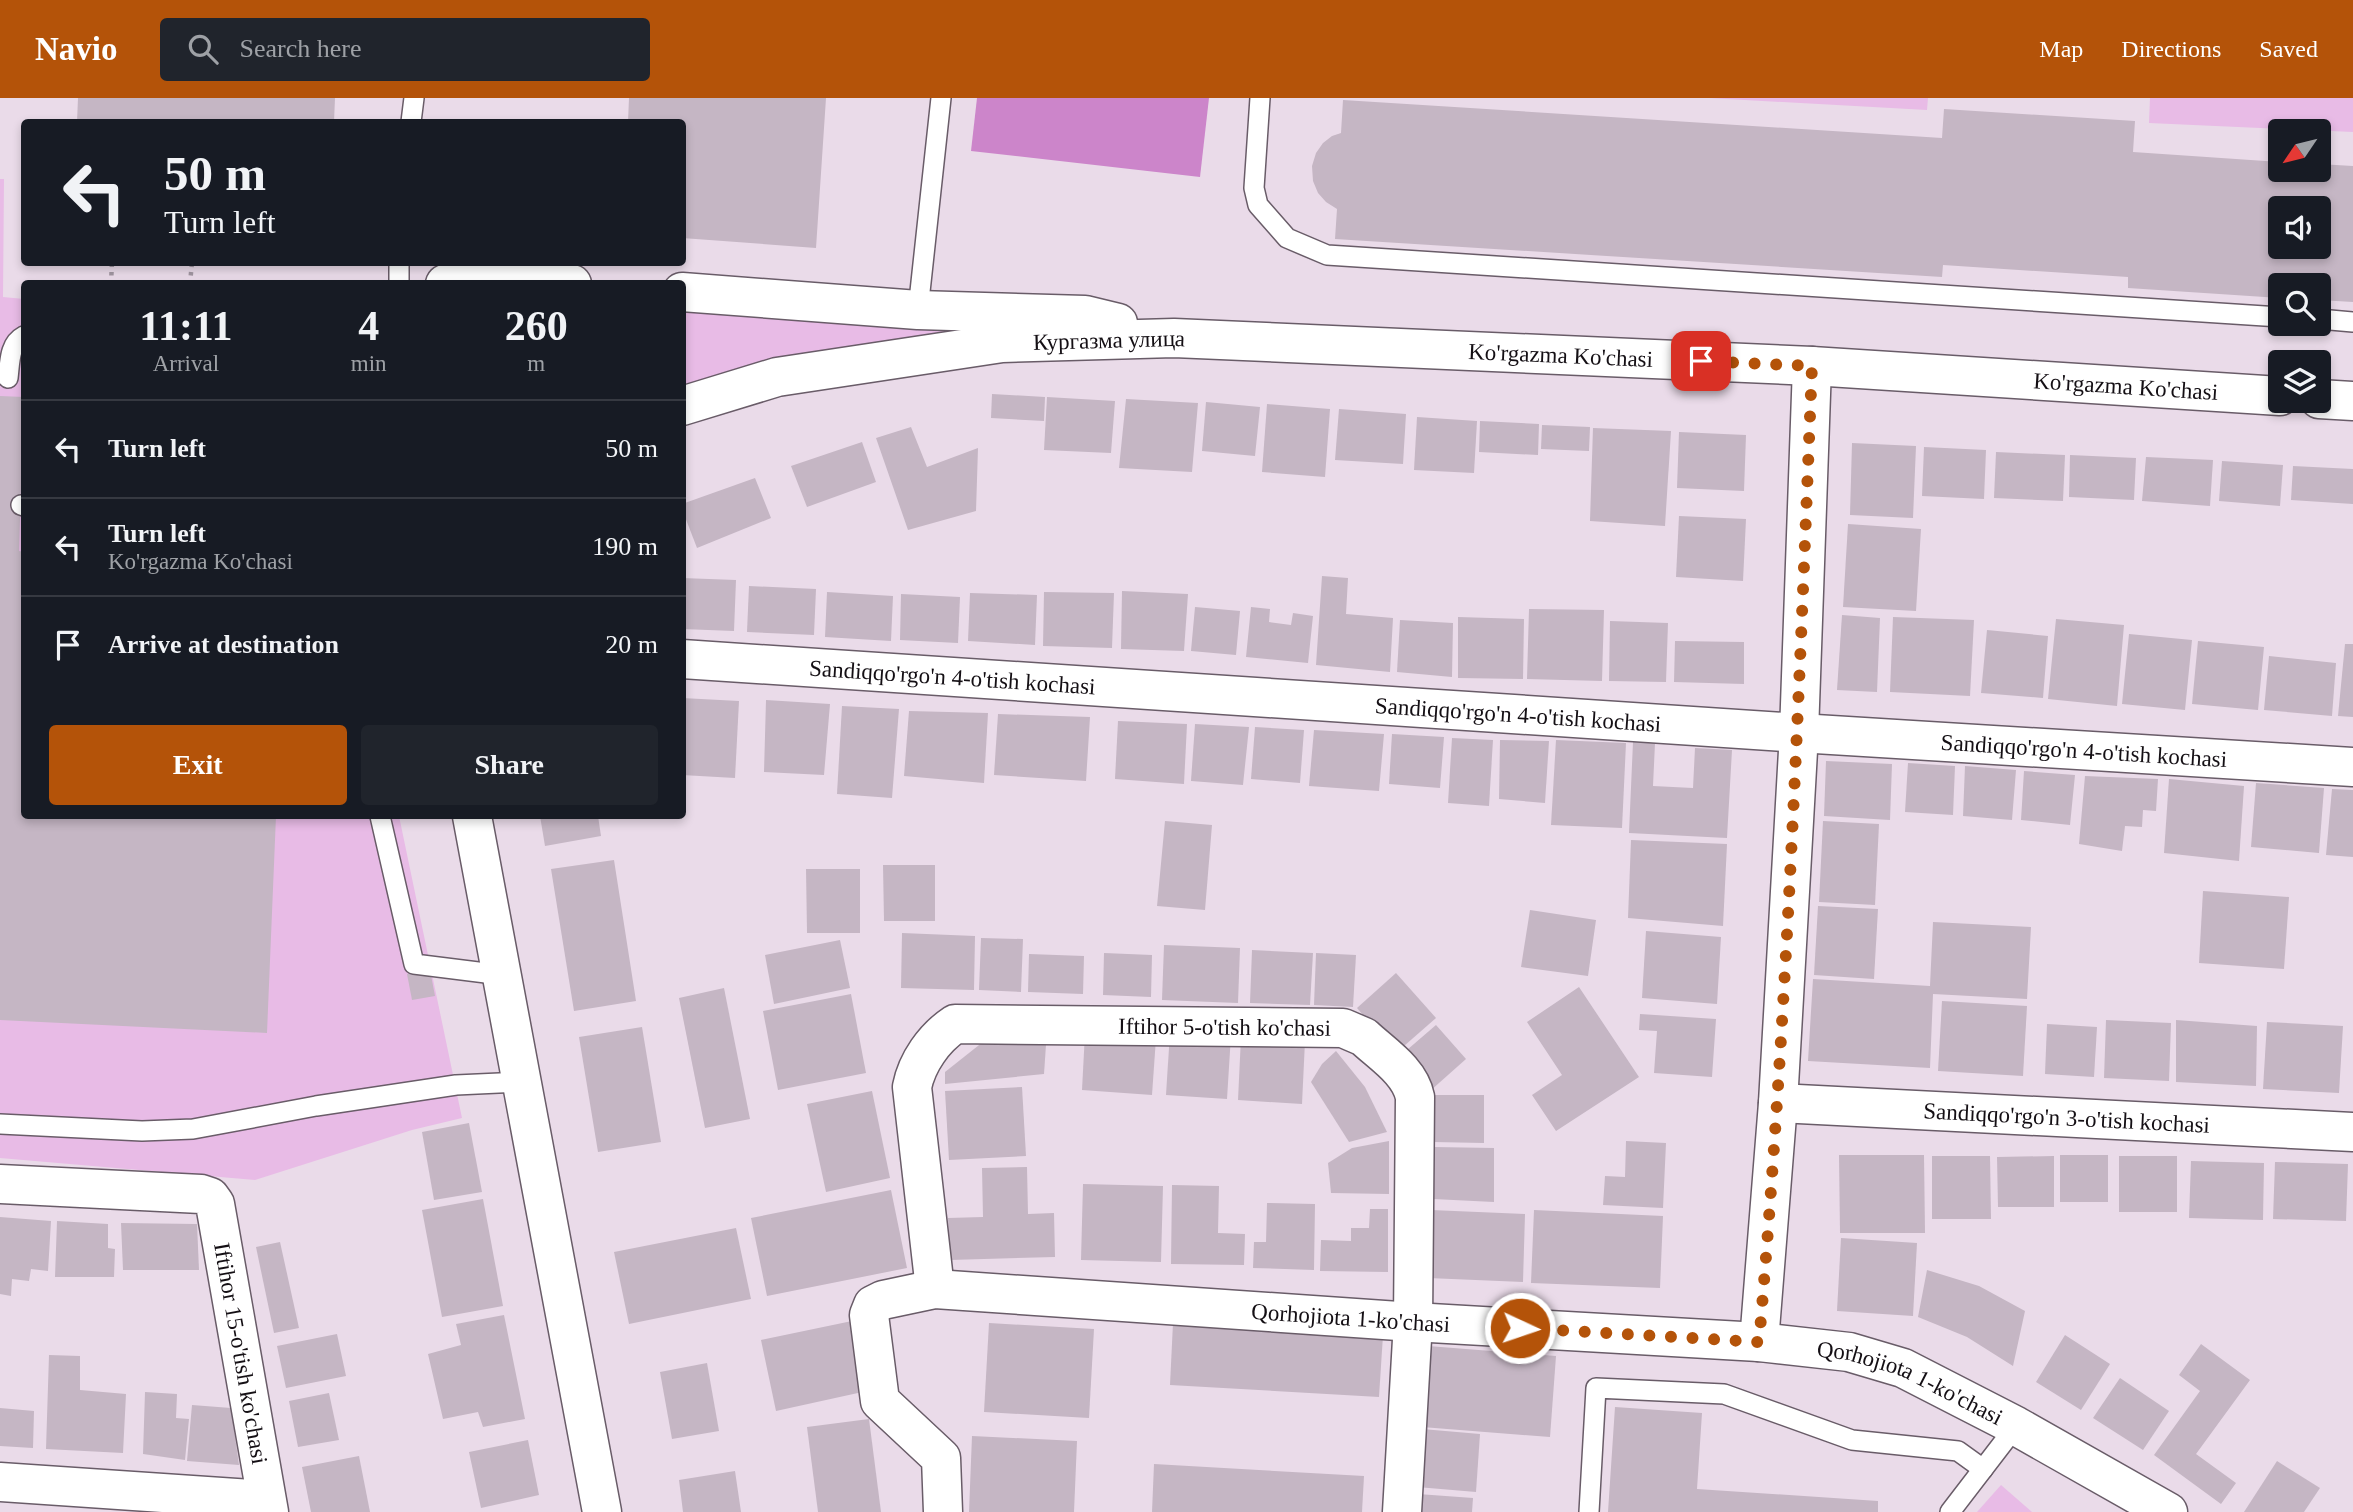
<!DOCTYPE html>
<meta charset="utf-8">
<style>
:root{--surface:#171b24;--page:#20242c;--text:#f1f3f6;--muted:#9ea1a6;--line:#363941;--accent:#b45309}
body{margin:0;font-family:Georgia,serif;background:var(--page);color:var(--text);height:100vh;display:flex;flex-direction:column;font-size:26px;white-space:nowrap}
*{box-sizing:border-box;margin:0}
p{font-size:23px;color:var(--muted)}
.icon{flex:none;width:38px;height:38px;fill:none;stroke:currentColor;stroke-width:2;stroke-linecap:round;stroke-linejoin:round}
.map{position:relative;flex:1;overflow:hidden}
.sheet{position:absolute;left:21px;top:182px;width:665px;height:539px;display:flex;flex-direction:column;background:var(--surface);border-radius:7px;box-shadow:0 4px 10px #0003}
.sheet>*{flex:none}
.banner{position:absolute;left:21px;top:21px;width:665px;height:147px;border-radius:7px;box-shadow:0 4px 10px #0003;background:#171b24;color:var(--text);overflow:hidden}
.needle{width:46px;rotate:235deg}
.buttons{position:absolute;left:2268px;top:21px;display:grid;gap:14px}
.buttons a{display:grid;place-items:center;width:63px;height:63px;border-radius:7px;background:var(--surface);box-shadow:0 4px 10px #0003;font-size:35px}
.pin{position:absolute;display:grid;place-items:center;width:60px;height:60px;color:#fff;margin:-30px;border-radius:14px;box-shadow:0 4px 10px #0006}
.me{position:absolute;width:77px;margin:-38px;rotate:93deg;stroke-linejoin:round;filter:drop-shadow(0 0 5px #0008)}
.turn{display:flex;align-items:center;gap:24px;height:147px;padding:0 28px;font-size:32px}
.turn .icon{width:91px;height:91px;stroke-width:2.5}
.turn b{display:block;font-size:49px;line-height:60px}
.eta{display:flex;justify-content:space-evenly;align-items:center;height:119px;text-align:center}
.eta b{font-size:42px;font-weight:700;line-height:49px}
.primary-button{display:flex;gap:14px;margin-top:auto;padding:14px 28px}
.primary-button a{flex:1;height:80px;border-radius:7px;background:var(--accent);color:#fff;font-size:28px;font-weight:700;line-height:80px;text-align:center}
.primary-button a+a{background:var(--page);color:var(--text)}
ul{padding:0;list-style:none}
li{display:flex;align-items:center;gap:21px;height:98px;padding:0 28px;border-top:2px solid var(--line)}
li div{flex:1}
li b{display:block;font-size:26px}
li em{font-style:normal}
header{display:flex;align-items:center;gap:42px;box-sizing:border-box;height:98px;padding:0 35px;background:var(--accent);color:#fff}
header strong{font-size:33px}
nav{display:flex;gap:38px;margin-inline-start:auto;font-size:24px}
.search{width:490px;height:63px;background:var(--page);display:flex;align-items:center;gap:18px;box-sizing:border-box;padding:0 24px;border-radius:7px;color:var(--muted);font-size:26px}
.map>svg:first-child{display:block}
.green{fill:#e8bbe6}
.forest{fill:#cc85ca}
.building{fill:#c5b6c4;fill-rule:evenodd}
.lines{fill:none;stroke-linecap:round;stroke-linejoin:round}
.lane-casing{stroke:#695c68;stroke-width:22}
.street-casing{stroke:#695c68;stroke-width:41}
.secondary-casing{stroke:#695c68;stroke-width:41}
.path{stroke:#a196a1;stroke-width:4.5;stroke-dasharray:3.5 5;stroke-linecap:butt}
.lane{stroke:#fff;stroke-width:19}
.street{stroke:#fff;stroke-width:38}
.secondary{stroke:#fff;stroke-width:38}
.route{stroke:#b45309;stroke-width:12;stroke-dasharray:0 21.6}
.labels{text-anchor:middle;stroke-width:7;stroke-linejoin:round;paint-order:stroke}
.street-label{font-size:23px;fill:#140f14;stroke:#fff}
</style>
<header>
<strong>Navio</strong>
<div class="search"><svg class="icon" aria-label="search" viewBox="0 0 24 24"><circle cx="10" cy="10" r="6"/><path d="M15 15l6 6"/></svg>Search here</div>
<nav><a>Map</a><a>Directions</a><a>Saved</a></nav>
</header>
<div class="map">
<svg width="2353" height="1414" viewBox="0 0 2353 1414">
<rect width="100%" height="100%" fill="#eadbe9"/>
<g class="green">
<polygon points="1709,0 1928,0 1927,12"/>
<polygon points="2150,0 2353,0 2353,34 2149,25"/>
<polygon points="0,81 4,81 3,199 24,201 24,718 399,718 462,1020 412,1032 255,1082 0,1060"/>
<polygon points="683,207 989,236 683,295"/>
<polygon points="2001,1387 2032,1414 1977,1414"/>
</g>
<polygon class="forest" points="977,0 1209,0 1200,79 971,53"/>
<g class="building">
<polygon points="78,0 335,0 334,24 77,24"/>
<polygon points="629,0 826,0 816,150 682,140 682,24 628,24"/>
<path d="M1343,2L1942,40L1944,11L2135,23L2133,54L2280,64V72H2319V66L2353,68V204L2319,202V187H2280V200L2128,190V179L1943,167L1942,179L1335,141L1337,111L1326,104L1318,95L1313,83L1312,68L1316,55L1323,45L1332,38L1341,35ZM2280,110H2319V149H2280Z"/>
<polygon points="992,296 1045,299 1044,323 991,320"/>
<polygon points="0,298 24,299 19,453 24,454 24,718 276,718 267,935 0,922"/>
<polygon points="1047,299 1115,303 1111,355 1044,352"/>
<polygon points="1126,301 1198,305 1192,374 1119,370"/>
<polygon points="1206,304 1260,309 1255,358 1202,353"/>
<polygon points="1267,306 1330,311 1325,379 1262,374"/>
<polygon points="1339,311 1406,316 1403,366 1335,362"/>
<polygon points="1417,319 1477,323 1474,375 1414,372"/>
<polygon points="1480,323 1539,326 1538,357 1479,354"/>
<polygon points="1542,327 1590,329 1589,353 1541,351"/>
<polygon points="911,329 927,369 978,350 976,413 908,432 876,340"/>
<polygon points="1593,330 1671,333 1665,428 1590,423"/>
<polygon points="1679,334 1746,337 1744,393 1677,390"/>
<polygon points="862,344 876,384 807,409 791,368"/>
<polygon points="1852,345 1916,348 1913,420 1850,417"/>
<polygon points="1924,349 1986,352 1984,401 1922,398"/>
<polygon points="1996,354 2065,357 2063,403 1994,400"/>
<polygon points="2070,357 2136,360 2134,402 2069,399"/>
<polygon points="2146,359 2213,362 2210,408 2142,403"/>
<polygon points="2222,363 2283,367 2280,408 2219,403"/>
<polygon points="2293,368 2353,371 2353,406 2291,402"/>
<polygon points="755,380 771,420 697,450 682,411 682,406"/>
<polygon points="1679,418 1746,421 1743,483 1676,479"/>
<polygon points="1848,426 1921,431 1916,513 1843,509"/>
<polygon points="1322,478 1348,480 1346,516 1393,520 1390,574 1316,567"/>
<polygon points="682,480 736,482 734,533 682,531"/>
<polygon points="749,488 816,491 814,537 747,534"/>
<polygon points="1122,493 1188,496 1184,553 1121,551"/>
<polygon points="827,494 893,498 891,543 825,539"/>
<polygon points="1044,494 1114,495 1112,550 1043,548"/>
<polygon points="970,495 1037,497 1035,547 968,543"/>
<polygon points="901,496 960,499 958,545 900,542"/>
<polygon points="1195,509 1240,513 1236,557 1191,553"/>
<polygon points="1251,509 1270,511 1269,524 1291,527 1293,515 1313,518 1308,565 1246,559"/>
<polygon points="1529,511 1604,512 1602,583 1527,581"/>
<polygon points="1842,517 1880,520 1877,594 1837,592"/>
<polygon points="1458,519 1524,521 1523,581 1458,580"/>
<polygon points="1893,519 1974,522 1970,598 1890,594"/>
<polygon points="2056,521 2124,527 2117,608 2048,601"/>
<polygon points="1400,522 1453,525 1452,579 1397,574"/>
<polygon points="1610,523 1668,525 1666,584 1609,583"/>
<polygon points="1987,532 2048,538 2043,600 1981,595"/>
<polygon points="2129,536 2192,542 2185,612 2122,606"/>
<polygon points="1675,543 1744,544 1744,586 1674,584"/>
<polygon points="2198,543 2264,549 2258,612 2192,606"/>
<polygon points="2345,546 2353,546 2353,619 2338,618"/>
<polygon points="2269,558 2336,565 2332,618 2264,612"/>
<polygon points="682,600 739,603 735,680 682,677"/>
<polygon points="766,602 830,606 824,677 764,674"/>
<polygon points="842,608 899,611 892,700 837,696"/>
<polygon points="909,613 988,615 984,685 904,678"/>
<polygon points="998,616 1090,619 1086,683 994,677"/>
<polygon points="1118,623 1187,626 1184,686 1115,681"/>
<polygon points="1195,626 1249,629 1243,687 1191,683"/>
<polygon points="1255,629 1304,632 1300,685 1251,681"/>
<polygon points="1314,632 1384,636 1379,693 1309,688"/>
<polygon points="1392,636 1444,639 1440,690 1389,686"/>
<polygon points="1452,640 1493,642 1489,708 1448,705"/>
<polygon points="1500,642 1549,643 1545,705 1499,701"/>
<polygon points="1556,642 1626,645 1622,730 1551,727"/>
<polygon points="1633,644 1655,645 1653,688 1693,690 1695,650 1732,652 1727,740 1629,735"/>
<polygon points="1826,663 1892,666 1890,722 1824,718"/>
<polygon points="1908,665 1955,668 1953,717 1905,714"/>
<polygon points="1965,668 2016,672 2012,722 1963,718"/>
<polygon points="2024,673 2075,677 2070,727 2021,722"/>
<polygon points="2085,678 2158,681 2156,713 2143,712 2142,729 2125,728 2122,753 2079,746"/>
<polygon points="2169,681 2244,688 2239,763 2164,755"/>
<polygon points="2256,685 2324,690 2319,755 2251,749"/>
<polygon points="2332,691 2353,692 2353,759 2326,757"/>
<polygon points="540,718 598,718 601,738 545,748"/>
<polygon points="1165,723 1212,727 1205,812 1157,808"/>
<polygon points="1823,723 1879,726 1875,807 1819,804"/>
<polygon points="1631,742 1727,746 1723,828 1628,820"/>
<polygon points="614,762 636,903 574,913 551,771"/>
<polygon points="883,767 935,767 935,823 884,823"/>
<polygon points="806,771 860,771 860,835 807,835"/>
<polygon points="2203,793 2289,799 2284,871 2199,865"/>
<polygon points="1818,808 1878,811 1874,881 1814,877"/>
<polygon points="1530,812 1596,822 1588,878 1521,869"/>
<polygon points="1933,824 2031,829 2027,901 1933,896 1930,970 1808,963 1813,881 1930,888"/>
<polygon points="1646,833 1721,839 1717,906 1642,900"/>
<polygon points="902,835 975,838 974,892 901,890"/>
<polygon points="981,840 1023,841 1021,894 979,892"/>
<polygon points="840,842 850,890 774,906 765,857"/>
<polygon points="1164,847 1240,850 1238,905 1162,902"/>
<polygon points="1252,852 1313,855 1310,907 1250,905"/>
<polygon points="1104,855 1152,857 1151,899 1103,897"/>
<polygon points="1316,855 1356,857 1353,909 1314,907"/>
<polygon points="1029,856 1084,858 1083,896 1028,894"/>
<polygon points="430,872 435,898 412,902 407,876"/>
<polygon points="1396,875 1436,920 1396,955 1357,910"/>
<polygon points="1579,889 1639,979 1556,1033 1532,997 1562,977 1527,924"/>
<polygon points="724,890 750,1021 705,1030 679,900"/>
<polygon points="851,896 866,975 778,992 763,913"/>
<polygon points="1942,903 2027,908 2023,978 1938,973"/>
<polygon points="1640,916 1716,921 1712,979 1654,975 1657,933 1639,932"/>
<polygon points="2106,922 2171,925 2169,983 2104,980"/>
<polygon points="2176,922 2257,928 2256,988 2176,984"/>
<polygon points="2267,924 2343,928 2339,995 2263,991"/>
<polygon points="2047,926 2097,929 2094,979 2045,976"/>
<polygon points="1436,927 1466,961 1430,993 1400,958"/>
<polygon points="642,929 661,1044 598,1054 579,939"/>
<polygon points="998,932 1047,932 1044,976 945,986 945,974"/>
<polygon points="1170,934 1231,937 1227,1001 1166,997"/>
<polygon points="1085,935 1156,940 1152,997 1082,992"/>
<polygon points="1241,939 1305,943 1302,1006 1238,1002"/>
<polygon points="1336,953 1365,989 1387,1034 1349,1044 1311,984 1322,966"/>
<polygon points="1022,989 1026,1058 949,1062 945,993"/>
<polygon points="872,993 890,1080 826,1094 807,1006"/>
<polygon points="1433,997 1484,997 1484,1045 1433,1044"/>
<polygon points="469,1025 482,1094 434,1102 422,1034"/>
<polygon points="1389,1043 1389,1096 1331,1095 1328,1065 1352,1050"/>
<polygon points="1626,1043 1666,1045 1663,1110 1603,1107 1605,1078 1625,1079"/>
<polygon points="1433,1049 1494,1050 1494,1104 1433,1101"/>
<polygon points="1839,1057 1924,1057 1925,1135 1840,1135"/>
<rect x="2060" y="1057" width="48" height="47"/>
<polygon points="1932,1058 1990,1058 1991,1121 1932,1121"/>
<polygon points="2054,1058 2054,1109 1998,1109 1997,1059"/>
<rect x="2119" y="1058" width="58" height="56"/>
<polygon points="2191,1063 2264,1065 2263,1122 2189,1120"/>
<polygon points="2275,1064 2348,1066 2346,1123 2273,1121"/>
<polygon points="1027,1069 1028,1116 1054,1115 1055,1159 950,1162 948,1120 983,1119 982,1070"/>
<polygon points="1083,1086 1163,1088 1161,1164 1081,1162"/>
<polygon points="1172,1087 1219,1088 1218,1135 1245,1136 1244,1167 1171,1166"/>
<polygon points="891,1092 907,1170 767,1198 751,1120"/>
<polygon points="483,1101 503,1208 442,1219 422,1112"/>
<polygon points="1267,1105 1315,1106 1314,1172 1253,1170 1254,1144 1266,1144"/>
<polygon points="1370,1111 1388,1111 1388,1174 1320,1173 1321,1142 1351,1143 1351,1130 1369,1130"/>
<polygon points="1431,1112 1525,1116 1523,1184 1428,1180"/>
<polygon points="1534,1112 1663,1118 1660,1190 1531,1185"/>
<polygon points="0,1119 51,1123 48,1173 31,1171 29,1183 12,1181 11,1198 0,1196"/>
<polygon points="57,1123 108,1126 108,1150 115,1151 114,1179 55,1179"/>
<polygon points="121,1125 197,1126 199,1172 123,1172"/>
<polygon points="736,1130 751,1201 629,1226 614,1154"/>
<polygon points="1841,1140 1917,1145 1913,1218 1837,1213"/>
<polygon points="280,1144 299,1230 274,1235 256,1149"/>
<polygon points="1927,1172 1979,1188 2025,1213 2013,1268 1967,1239 1918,1219"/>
<polygon points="504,1217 525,1321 483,1329 478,1314 443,1321 428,1256 461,1247 456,1226"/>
<polygon points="852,1223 867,1293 776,1313 761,1242"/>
<polygon points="989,1225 1094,1231 1089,1320 984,1314"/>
<polygon points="1173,1225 1383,1237 1379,1299 1170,1287"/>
<polygon points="337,1236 346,1278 286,1290 277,1248"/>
<polygon points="2065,1237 2110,1266 2081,1312 2036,1284"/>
<polygon points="2201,1246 2250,1282 2196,1356 2236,1385 2221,1406 2154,1357 2200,1293 2179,1277"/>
<polygon points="1428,1248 1556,1258 1550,1339 1422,1329"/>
<polygon points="49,1257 80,1258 80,1292 126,1296 123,1355 46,1351"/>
<polygon points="707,1265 719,1333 672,1341 660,1274"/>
<polygon points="2120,1280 2169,1313 2143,1352 2093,1320"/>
<polygon points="145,1294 177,1296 176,1320 189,1321 185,1362 143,1356"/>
<polygon points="329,1295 339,1342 298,1349 289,1303"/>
<polygon points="192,1307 231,1310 239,1367 187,1363"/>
<polygon points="1615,1309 1702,1315 1697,1391 1878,1403 1878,1414 1608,1414"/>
<polygon points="0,1310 34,1313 33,1350 0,1348"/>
<polygon points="869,1321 881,1414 818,1414 807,1329"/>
<polygon points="1422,1331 1480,1336 1476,1394 1417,1389"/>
<polygon points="972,1338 1077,1343 1074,1414 969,1414"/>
<polygon points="528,1342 539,1397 481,1410 469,1354"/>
<polygon points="359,1358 370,1414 311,1414 302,1369"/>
<polygon points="2277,1363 2320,1390 2304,1414 2244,1414"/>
<polygon points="1154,1366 1364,1378 1362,1414 1152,1414"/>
<polygon points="735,1373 741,1414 683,1414 679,1382"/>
<polygon points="1418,1396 1473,1400 1472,1414 1417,1414"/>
</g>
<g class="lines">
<g class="lane-casing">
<g id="lane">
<polyline points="1260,0 1254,90 1258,107 1287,140 1327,157 2280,219"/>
<polyline points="411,24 414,0"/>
<polyline points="399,186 399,164"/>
<polyline points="918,212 941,0"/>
<polyline points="2319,221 2353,224"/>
<path d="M8,280C10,264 9,246 24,238"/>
<polyline points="21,407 24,408"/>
<polyline points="380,718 414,866 502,877"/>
<polyline points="0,1026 142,1033 193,1031 316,1008 456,987 522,984"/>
<polyline points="1589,1414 1596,1290 1724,1296 1852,1342 1958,1353 1983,1371"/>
<polyline points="1950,1414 2016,1328"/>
</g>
</g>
<g class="street-casing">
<g id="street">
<path id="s1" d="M682,561L1799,635L2353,669"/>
<path id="s2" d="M1778,1005L2353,1034"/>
<path id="s3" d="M0,1086L201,1096L210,1099L215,1106L269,1414"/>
<path id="s4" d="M935,1191L912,989C917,964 934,940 955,926L1343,930L1364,939C1382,956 1410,973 1415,999L1413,1224L1402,1414"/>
<polyline points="1759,1244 1778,1005 1799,635 1812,268"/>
<polyline points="0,1384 266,1402"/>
<path id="s5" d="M943,1414L941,1360L880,1303L869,1217L873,1207L883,1202L935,1191L1413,1224L1759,1244L1849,1254L1903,1270L2016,1328L2168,1414"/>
</g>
</g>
<g class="secondary-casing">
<g id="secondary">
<polyline points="511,181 572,186"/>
<path d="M445,186C470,176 496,174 521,186"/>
<polyline points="682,194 918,212 1085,217 1118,225"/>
<polyline points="2319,301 2353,303"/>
<path id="s6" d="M682,308L777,279L1002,245L1174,240L1812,268L2280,298"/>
<polyline points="472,718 602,1414"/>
</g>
</g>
<g class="path">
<polyline points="111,186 112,164"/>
<polyline points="190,186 192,164"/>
</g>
<use href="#lane" class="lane"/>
<use href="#street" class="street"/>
<use href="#secondary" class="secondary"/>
</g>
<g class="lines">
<path class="route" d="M1520,1230L1759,1244C1787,919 1799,594 1812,268L1701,263"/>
</g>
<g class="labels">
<g class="street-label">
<text dy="8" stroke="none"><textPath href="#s6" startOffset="434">Кургазма улица</textPath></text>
<text dy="8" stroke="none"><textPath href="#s6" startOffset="886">Ko'rgazma Ko'chasi</textPath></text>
<text dy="8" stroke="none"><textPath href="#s6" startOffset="1452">Ko'rgazma Ko'chasi</textPath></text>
<text dy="8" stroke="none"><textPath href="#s1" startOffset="271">Sandiqqo'rgo'n 4-o'tish kochasi</textPath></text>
<text dy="8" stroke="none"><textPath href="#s1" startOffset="838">Sandiqqo'rgo'n 4-o'tish kochasi</textPath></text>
<text dy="8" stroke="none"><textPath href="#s1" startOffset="1405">Sandiqqo'rgo'n 4-o'tish kochasi</textPath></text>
<text dy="8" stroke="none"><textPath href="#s4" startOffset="551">Iftihor 5-o'tish ko'chasi</textPath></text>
<text dy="8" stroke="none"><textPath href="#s2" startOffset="289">Sandiqqo'rgo'n 3-o'tish kochasi</textPath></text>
<text dy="8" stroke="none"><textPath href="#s5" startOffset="716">Qorhojiota 1-ko'chasi</textPath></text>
<text dy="8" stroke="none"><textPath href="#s3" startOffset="371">Iftihor 15-o'tish ko'chasi</textPath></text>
<text dy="8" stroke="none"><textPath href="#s5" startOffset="1283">Qorhojiota 1-ko'chasi</textPath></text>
</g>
</g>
</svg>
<div class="buttons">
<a><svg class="needle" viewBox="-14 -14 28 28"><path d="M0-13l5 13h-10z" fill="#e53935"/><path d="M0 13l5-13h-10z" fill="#9ea1a6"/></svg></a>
<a><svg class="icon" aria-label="sound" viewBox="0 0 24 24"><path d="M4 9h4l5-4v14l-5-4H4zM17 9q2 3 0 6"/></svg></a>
<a><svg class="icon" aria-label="search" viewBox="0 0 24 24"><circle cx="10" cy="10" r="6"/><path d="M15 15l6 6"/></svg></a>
<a><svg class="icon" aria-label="layers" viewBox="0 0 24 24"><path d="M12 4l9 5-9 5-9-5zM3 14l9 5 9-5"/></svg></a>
</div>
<div class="pin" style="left:1701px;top:263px;background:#d93025"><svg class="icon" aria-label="arrive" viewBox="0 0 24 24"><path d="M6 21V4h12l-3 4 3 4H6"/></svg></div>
<svg class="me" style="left:1520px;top:1230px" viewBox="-20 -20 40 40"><circle r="17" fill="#b45309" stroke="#fff" stroke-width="3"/><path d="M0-11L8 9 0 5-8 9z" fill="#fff"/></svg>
<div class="banner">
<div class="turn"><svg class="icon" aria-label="left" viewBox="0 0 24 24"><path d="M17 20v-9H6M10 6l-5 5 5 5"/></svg><div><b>50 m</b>Turn left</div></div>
</div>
<section class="sheet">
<div class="eta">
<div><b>11:11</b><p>Arrival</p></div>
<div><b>4</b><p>min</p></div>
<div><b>260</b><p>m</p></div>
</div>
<ul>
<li><svg class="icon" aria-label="left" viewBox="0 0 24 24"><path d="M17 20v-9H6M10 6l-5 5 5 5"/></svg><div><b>Turn left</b></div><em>50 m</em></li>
<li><svg class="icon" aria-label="left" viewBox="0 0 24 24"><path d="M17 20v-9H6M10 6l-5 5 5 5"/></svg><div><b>Turn left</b><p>Ko'rgazma Ko'chasi</p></div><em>190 m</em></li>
<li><svg class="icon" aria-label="arrive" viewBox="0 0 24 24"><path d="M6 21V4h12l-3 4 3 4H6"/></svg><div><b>Arrive at destination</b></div><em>20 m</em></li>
</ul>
<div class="primary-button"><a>Exit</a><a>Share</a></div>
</section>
</div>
